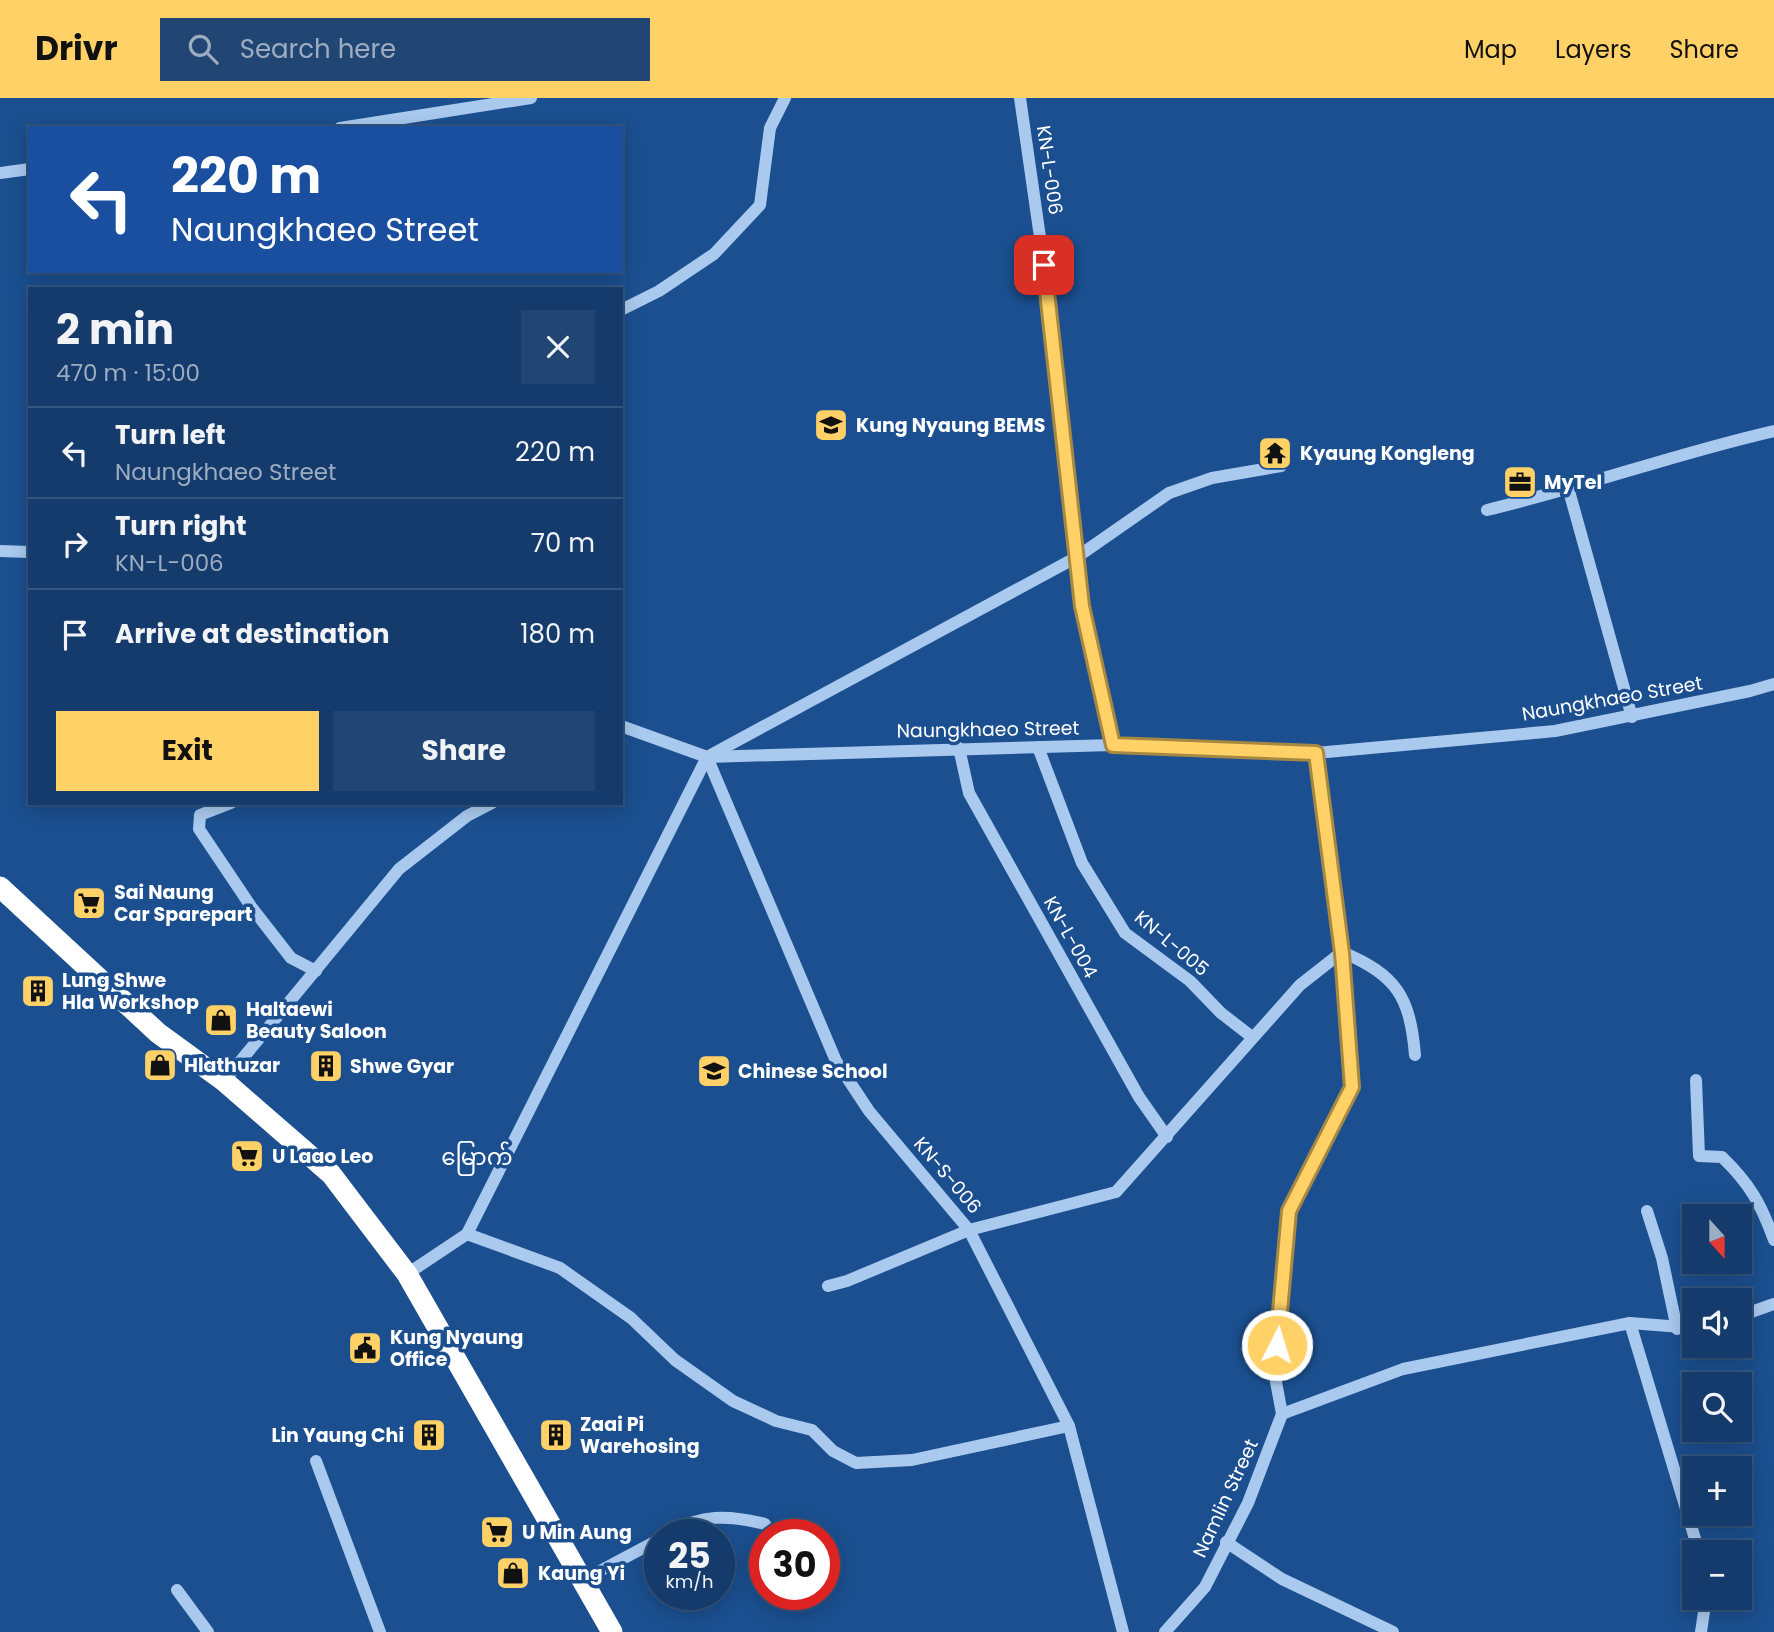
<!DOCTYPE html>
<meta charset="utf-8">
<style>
:root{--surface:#143b6b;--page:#214673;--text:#f1f3f6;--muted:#9dadc1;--line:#33557e;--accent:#ffd166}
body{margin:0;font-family:Poppins,"Noto Sans Myanmar",sans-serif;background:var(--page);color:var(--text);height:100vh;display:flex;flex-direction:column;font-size:26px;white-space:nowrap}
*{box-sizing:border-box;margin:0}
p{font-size:23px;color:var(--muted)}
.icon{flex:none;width:38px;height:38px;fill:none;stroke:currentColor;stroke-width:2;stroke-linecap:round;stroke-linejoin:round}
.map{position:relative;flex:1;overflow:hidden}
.panel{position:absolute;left:28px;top:189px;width:595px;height:518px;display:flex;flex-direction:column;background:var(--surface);border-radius:0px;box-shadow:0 4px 18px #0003,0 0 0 2px var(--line)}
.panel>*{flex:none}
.top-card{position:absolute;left:28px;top:28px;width:595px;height:147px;border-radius:0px;box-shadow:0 4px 18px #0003,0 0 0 2px var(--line);background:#1a4fa0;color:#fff;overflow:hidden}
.needle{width:46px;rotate:159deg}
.buttons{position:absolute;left:1682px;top:1106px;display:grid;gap:14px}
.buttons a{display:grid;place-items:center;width:70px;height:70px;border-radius:0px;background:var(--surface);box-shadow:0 4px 18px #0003,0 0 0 2px var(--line);font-size:35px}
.speed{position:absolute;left:644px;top:1421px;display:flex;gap:14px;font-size:35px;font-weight:700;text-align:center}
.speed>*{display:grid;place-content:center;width:91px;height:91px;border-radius:50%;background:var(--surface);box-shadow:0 4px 18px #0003,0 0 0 2px var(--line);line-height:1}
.speed small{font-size:18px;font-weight:400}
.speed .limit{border:10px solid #d22;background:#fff;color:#111}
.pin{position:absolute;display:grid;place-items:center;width:60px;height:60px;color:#fff;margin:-30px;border-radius:14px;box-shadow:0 4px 10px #0006}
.me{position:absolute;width:77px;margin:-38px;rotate:5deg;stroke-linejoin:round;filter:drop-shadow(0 0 5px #0008)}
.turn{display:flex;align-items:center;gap:24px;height:147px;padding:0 28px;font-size:32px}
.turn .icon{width:91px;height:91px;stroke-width:2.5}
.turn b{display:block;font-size:49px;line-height:60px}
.round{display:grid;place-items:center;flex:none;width:74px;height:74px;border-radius:0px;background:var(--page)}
.headline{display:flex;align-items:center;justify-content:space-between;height:119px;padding:0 28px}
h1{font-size:42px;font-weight:700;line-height:52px}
.button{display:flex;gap:14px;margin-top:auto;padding:14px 28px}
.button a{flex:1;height:80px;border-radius:0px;background:var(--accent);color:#111;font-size:28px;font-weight:700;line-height:80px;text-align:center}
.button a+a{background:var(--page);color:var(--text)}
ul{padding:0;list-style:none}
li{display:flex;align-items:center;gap:21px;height:91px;padding:0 28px;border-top:2px solid var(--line)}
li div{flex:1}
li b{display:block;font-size:26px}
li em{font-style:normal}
header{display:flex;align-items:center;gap:42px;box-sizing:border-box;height:98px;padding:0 35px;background:var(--accent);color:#111}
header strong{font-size:33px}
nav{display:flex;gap:38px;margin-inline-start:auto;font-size:24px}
.search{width:490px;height:63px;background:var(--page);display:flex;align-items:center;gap:18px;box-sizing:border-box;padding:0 24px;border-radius:0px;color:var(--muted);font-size:26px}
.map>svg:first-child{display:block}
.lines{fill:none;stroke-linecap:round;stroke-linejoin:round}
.minor{stroke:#a9c9ee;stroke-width:12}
.highway{stroke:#fff;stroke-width:21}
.route-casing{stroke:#a68842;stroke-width:18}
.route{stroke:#ffd166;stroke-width:12}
.labels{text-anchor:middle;stroke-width:7;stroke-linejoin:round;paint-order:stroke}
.street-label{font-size:19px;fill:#fff;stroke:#1b4f8f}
.poi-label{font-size:19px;font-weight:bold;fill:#fff;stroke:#1b4f8f;text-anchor:start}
.quarter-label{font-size:23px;fill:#fff;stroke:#1b4f8f}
</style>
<header>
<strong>Drivr</strong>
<div class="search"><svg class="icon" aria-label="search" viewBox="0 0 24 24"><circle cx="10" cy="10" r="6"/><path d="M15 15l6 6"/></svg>Search here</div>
<nav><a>Map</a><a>Layers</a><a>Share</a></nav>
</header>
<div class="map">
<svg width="1774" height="1534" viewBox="0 0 1774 1534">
<rect width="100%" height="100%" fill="#1b4f8f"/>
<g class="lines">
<g class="minor">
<polyline points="1020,0 1044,167 1082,508 1113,647"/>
<polyline points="340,30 531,0"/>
<polyline points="0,75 30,71"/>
<polyline points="621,212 659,193 714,156 760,107 770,30 785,0"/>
<polyline points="1569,393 1632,619"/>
<path d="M1487,412C1584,389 1677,355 1774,333"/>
<polyline points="0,453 30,454"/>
<polyline points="621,628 707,659 1113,647 1316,655 1555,633 1750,593 1774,586"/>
<polyline points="1038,649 1082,765 1125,835 1190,883 1221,915 1252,939"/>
<polyline points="959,650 969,695 1139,999 1167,1039"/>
<polyline points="707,659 836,963 869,1013 969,1132 1069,1328 1123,1534"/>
<polyline points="231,705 200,717 199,731 252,810 291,860 316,873"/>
<path d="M1696,982L1699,1058L1722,1059C1750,1086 1761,1106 1774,1142"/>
<polyline points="224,983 399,771 467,718 492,705"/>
<polyline points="1647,1113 1662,1160 1677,1231"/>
<polyline points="467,1136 560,1170 631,1220 675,1262 733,1303 776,1323 812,1332 833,1353 856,1365 912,1362 1069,1328"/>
<polyline points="407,1176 467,1136 707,659 1077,459 1169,395 1212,380 1281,368"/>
<path d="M828,1188L847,1183L969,1132L1116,1094L1300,887L1342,854C1397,877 1410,899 1415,957"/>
<polyline points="1740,1218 1774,1206"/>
<polyline points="1630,1225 1694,1230"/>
<polyline points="1282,1316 1403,1271 1630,1225 1699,1454"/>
<polyline points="316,1363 380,1534"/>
<path d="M667,1437C700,1415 729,1417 765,1426"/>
<polyline points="1226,1444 1282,1481 1393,1534"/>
<polyline points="583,1482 660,1441"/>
<polyline points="177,1492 208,1534"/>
<polyline points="1165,1534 1205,1489 1248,1405 1282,1316 1274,1273 1289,1113 1352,989 1342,854 1316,655"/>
<polyline points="1701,1534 1706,1500"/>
</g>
<polyline class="highway" points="0,789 158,935 224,983 331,1076 407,1176 612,1534"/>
</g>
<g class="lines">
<g class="route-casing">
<polyline id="route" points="1044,167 1082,508 1113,647 1316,655 1342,855 1352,989 1289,1113 1277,1247"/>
</g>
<use href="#route" class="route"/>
</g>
<defs>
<g id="school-square" transform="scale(1.75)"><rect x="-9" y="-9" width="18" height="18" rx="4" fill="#ffd166" stroke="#1b4f8f"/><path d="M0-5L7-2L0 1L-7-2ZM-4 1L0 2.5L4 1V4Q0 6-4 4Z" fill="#111"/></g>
<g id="temple-square" transform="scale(1.75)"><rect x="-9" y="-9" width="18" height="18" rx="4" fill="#ffd166" stroke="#1b4f8f"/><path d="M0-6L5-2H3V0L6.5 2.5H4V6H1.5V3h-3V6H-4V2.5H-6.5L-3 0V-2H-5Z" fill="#111"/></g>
<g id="office-square" transform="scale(1.75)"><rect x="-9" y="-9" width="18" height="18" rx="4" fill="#ffd166" stroke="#1b4f8f"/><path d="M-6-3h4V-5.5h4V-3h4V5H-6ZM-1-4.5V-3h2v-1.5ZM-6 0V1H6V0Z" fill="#111"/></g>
<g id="supermarket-square" transform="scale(1.75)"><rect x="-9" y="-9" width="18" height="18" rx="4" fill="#ffd166" stroke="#1b4f8f"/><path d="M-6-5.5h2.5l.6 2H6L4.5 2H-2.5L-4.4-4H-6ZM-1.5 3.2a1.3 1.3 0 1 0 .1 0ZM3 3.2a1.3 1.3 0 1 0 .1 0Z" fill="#111"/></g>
<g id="building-square" transform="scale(1.75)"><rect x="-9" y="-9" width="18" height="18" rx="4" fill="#ffd166" stroke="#1b4f8f"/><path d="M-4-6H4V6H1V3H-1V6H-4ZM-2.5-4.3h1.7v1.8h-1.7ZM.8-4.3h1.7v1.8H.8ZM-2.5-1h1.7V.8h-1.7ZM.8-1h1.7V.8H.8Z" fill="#111"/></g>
<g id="shop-square" transform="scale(1.75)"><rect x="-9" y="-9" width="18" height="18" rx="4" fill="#ffd166" stroke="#1b4f8f"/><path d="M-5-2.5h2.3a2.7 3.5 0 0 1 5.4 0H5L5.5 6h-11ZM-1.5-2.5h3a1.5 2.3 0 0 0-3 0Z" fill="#111"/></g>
<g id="civic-square" transform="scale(1.75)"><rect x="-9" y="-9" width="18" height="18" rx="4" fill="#ffd166" stroke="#1b4f8f"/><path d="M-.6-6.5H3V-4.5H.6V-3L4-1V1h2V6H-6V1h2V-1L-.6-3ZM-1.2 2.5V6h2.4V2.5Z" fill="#111"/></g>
</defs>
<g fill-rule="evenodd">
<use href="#school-square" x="831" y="327"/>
<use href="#temple-square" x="1275" y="355"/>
<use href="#office-square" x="1520" y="384"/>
<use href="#supermarket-square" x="89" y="805"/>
<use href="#building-square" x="38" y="893"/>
<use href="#shop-square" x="221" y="922"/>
<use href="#shop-square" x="160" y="967"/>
<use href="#building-square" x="326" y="968"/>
<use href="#school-square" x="714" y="973"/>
<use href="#supermarket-square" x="247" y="1058"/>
<use href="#civic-square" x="365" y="1250"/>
<use href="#building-square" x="429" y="1337"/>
<use href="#building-square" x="556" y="1337"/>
<use href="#supermarket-square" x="497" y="1434"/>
<use href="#shop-square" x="513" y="1475"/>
</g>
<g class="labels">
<g class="street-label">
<text transform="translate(1050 72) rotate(82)" y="7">KN-L-006</text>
<text transform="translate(1612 600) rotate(-10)" y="7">Naungkhaeo Street</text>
<text transform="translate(988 631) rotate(-1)" y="7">Naungkhaeo Street</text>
<text transform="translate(1071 839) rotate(61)" y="7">KN-L-004</text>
<text transform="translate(1172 845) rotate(40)" y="7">KN-L-005</text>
<text transform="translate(948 1077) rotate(50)" y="7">KN-S-006</text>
<text transform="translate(1225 1400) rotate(-65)" y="7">Namlin Street</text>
</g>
<g class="poi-label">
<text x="856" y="334">Kung Nyaung BEMS</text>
<text x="1300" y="362">Kyaung Kongleng</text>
<text x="1544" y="391">MyTel</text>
<text x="114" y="801">Sai Naung<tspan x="114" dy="22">Car Sparepart</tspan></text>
<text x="62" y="889">Lung Shwe<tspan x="62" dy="22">Hla Workshop</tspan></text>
<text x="246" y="918">Haltaewi<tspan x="246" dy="22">Beauty Saloon</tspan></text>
<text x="184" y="974">Hlathuzar</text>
<text x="350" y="975">Shwe Gyar</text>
<text x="738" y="980">Chinese School</text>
<text x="272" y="1065">U Laao Leo</text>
<text x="390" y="1246">Kung Nyaung<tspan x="390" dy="22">Office</tspan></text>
<text x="580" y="1333">Zaai Pi<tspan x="580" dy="22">Warehosing</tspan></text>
<text x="404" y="1344" text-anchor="end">Lin Yaung Chi</text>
<text x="522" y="1441">U Min Aung</text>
<text x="538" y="1482">Kaung Yi</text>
</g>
<g class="quarter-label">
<text x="477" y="1067">မြောက်</text>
</g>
</g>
</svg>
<div class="buttons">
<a><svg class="needle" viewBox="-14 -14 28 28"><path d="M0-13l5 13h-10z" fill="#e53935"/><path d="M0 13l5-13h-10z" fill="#9dadc1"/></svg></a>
<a><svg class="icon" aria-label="sound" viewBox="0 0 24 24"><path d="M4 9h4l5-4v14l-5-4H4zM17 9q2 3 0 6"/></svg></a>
<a><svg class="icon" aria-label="search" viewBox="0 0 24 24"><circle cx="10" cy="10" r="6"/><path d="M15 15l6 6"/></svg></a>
<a>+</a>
<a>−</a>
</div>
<div class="speed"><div>25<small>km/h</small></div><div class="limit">30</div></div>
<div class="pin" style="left:1044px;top:167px;background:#d93025"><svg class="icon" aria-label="arrive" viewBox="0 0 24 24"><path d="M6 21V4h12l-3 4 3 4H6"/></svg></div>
<svg class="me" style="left:1277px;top:1247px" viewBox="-20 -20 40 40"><circle r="17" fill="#ffd166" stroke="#fff" stroke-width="3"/><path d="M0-11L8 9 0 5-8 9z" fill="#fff"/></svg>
<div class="top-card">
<div class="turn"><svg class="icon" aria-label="left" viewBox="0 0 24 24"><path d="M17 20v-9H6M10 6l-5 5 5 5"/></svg><div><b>220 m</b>Naungkhaeo Street</div></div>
</div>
<section class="panel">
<div class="headline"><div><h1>2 min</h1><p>470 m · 15:00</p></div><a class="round"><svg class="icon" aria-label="close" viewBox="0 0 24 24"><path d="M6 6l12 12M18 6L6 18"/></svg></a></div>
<ul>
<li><svg class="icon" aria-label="left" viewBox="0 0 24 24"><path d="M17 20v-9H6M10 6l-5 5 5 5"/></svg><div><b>Turn left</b><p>Naungkhaeo Street</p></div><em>220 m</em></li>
<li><svg class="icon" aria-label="right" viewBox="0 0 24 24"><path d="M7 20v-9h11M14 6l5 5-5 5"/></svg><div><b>Turn right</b><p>KN-L-006</p></div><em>70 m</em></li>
<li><svg class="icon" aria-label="arrive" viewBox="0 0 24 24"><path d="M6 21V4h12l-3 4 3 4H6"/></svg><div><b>Arrive at destination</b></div><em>180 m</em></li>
</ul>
<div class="button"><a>Exit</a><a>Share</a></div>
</section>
</div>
